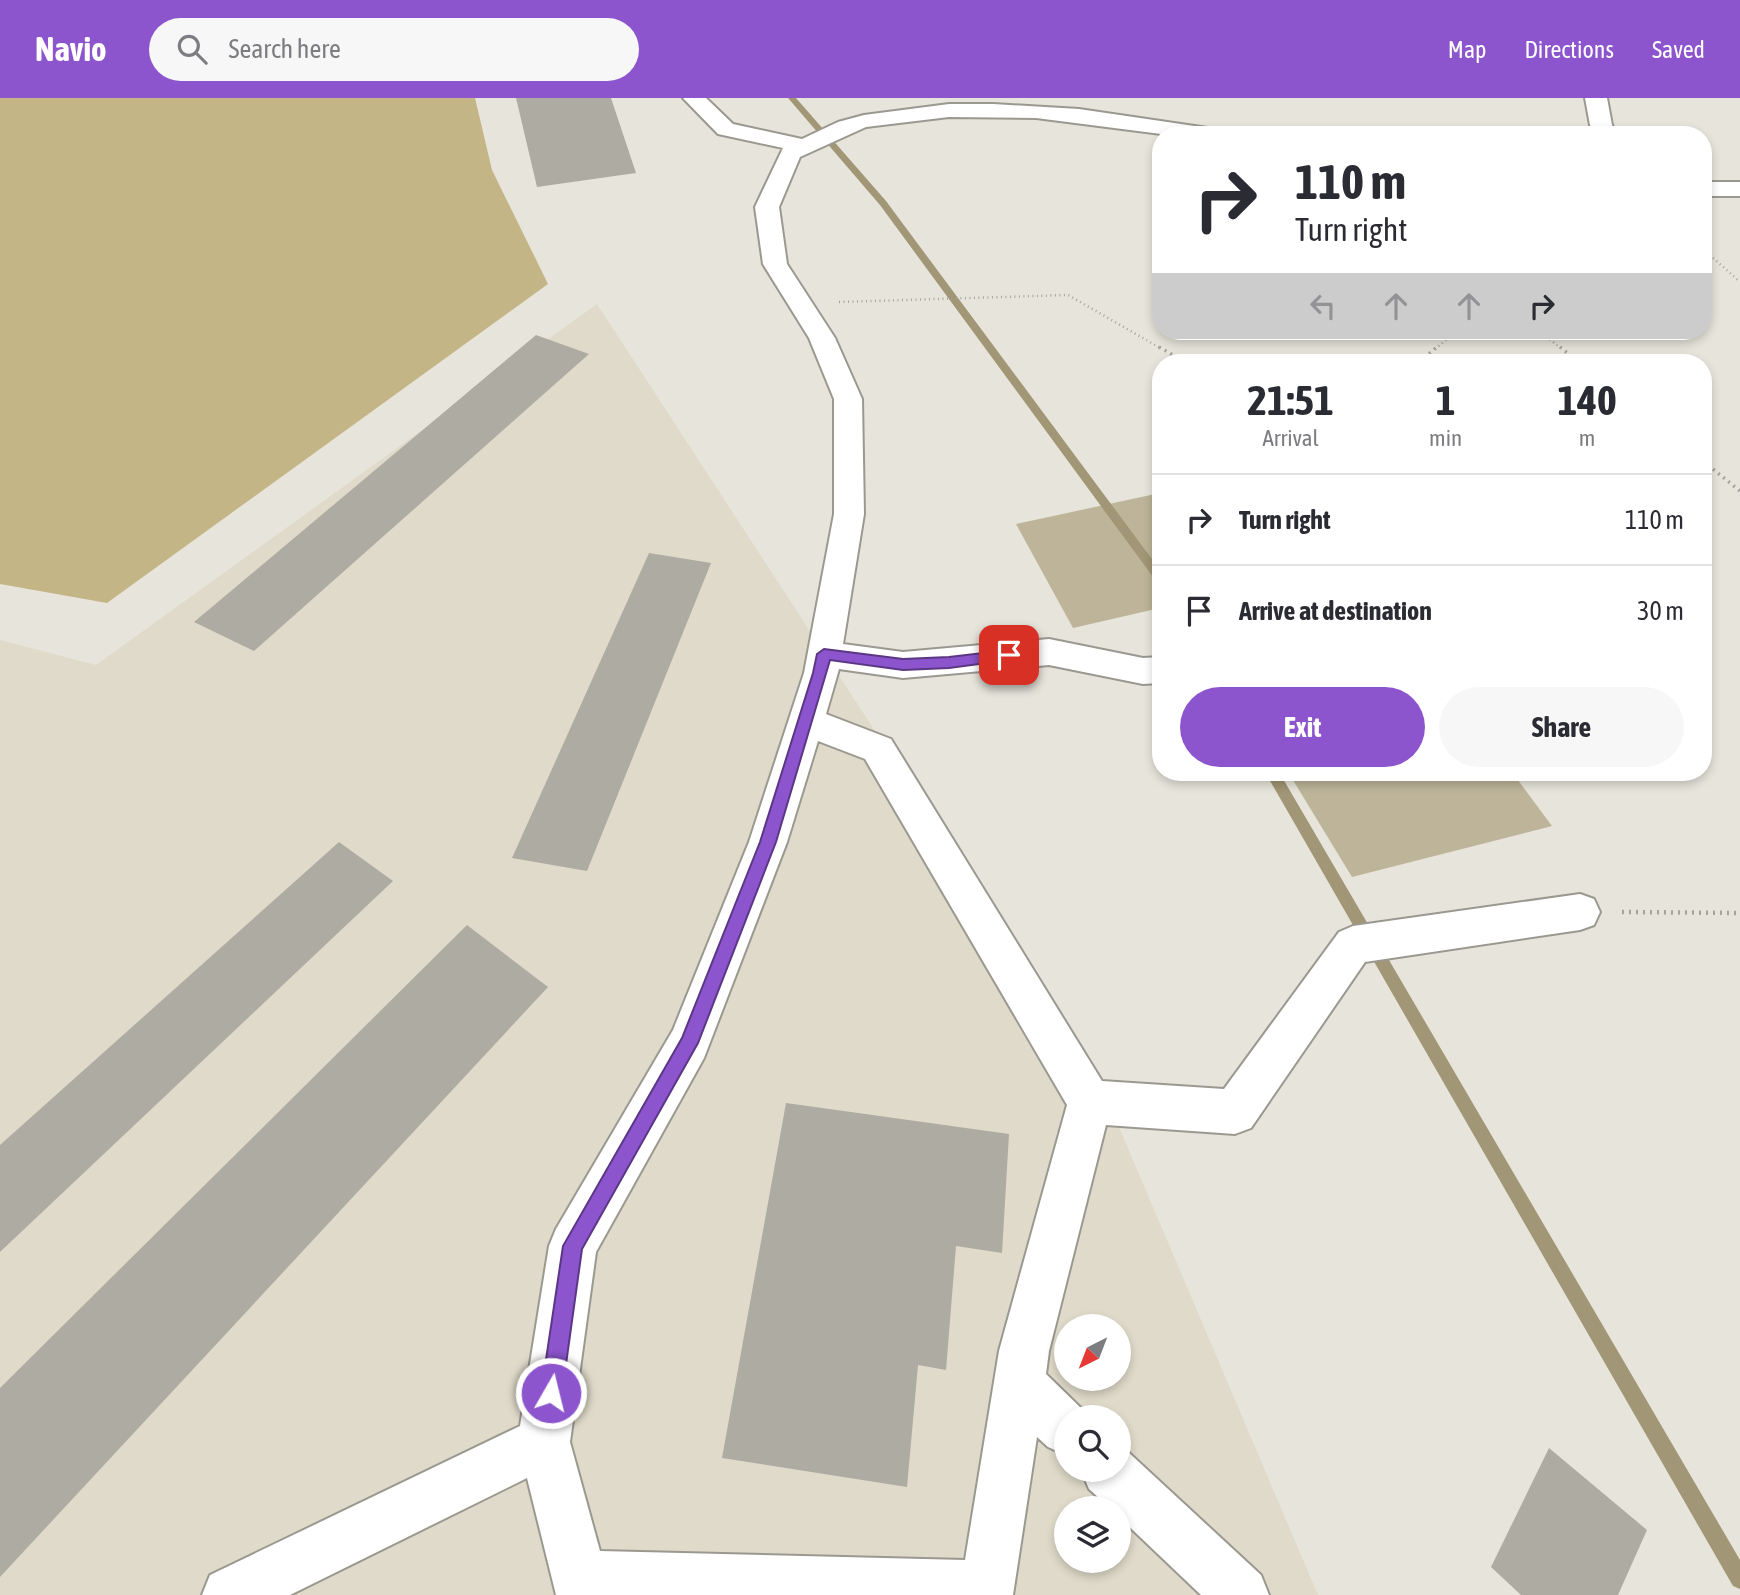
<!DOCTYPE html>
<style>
:root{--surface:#fff;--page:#f7f7f7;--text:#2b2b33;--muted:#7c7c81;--line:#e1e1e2;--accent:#8c55cd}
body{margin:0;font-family:"Asap Condensed",sans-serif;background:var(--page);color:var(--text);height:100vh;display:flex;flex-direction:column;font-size:26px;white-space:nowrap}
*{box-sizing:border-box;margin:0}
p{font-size:23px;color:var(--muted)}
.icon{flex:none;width:38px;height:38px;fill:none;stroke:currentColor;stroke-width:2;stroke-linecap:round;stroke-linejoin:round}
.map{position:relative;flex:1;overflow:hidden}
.panel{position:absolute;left:1152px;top:256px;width:560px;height:427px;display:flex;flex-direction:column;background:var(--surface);border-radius:28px;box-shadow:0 4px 10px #0003}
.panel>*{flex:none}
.guide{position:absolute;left:1152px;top:28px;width:560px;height:214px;border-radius:28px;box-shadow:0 4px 10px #0003;background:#fff;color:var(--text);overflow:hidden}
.needle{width:46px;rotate:222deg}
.buttons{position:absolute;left:1054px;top:1216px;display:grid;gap:14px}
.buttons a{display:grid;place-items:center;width:77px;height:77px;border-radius:50%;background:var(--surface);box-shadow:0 4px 10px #0003;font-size:35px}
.pin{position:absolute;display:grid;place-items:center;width:60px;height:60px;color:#fff;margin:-30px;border-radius:14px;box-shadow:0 4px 10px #0006}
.me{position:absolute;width:77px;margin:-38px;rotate:8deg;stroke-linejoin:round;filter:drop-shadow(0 0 5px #0008)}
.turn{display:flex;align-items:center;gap:24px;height:147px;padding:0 28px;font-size:32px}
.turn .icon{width:91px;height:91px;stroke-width:2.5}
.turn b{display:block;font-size:49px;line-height:60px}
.lanes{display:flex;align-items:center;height:66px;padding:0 28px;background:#0003;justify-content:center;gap:35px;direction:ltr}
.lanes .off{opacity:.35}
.eta{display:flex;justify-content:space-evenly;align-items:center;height:119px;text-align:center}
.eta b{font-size:42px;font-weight:700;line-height:49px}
.button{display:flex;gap:14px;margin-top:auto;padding:14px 28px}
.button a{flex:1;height:80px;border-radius:42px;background:var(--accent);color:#fff;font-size:28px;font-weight:700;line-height:80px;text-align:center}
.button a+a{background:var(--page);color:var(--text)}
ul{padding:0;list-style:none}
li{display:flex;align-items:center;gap:21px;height:91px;padding:0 28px;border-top:2px solid var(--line)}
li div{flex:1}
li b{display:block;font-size:26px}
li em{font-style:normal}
header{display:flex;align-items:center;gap:42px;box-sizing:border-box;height:98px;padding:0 35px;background:var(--accent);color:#fff}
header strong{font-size:33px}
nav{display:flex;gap:38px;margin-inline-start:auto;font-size:24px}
.search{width:490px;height:63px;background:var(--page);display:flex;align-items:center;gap:18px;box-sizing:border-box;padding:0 24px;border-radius:38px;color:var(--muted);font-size:26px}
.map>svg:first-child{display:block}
.built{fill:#dfdac9;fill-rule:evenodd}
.green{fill:#bdb499}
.forest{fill:#c4b587}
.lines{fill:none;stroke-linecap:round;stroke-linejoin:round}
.stream{fill:#a19675;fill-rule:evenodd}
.building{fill:#aeaba3}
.minor-casing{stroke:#9b9890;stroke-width:4}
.path-far2{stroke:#a5a39c;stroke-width:2.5;stroke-dasharray:1 3.5;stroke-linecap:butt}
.path-far1{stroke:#a5a39c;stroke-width:3.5;stroke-dasharray:2 4.5;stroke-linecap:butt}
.path{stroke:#a5a39c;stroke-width:4.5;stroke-dasharray:2 5;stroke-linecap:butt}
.minor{fill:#fff;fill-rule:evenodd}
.route{fill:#8c55cd;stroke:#5b3785;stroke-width:2}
</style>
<header>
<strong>Navio</strong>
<div class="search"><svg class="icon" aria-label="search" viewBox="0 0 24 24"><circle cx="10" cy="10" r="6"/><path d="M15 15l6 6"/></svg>Search here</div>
<nav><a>Map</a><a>Directions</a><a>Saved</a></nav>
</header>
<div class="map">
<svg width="1740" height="1497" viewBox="0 0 1740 1497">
<rect width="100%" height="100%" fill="#e7e5db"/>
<path class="built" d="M597,206L1093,968L1318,1497H0V542L96,567ZM1066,1228H1118V1281H1066ZM1066,1320H1118V1372H1066ZM1066,1410H1118V1463H1066Z"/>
<g class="green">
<polygon points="1160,395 1160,510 1073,530 1016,426"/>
<polygon points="1288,674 1512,674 1552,728 1352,779"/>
</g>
<polygon class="forest" points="0,0 475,0 492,72 548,186 107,505 0,486"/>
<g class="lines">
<g class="stream">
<polygon points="788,0 796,0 886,103 1160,472 1160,484 1156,483 880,107"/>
<polygon points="1265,674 1279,674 1740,1462 1740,1491 1733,1488"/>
</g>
</g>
<g class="building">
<polygon points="516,0 611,0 636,75 537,89"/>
<polygon points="536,237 589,256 254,553 194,524"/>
<polygon points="649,455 711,465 587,773 512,760"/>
<polygon points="339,744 393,783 0,1154 0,1047"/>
<polygon points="467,827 548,889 0,1479 0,1290"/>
<polygon points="786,1005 1009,1036 1002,1155 956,1148 946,1272 918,1267 907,1389 722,1360"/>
<polygon points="1549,1350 1647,1432 1618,1497 1521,1497 1491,1469"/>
</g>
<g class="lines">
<g class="minor-casing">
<g id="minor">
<path d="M683,0H706L733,26L802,41L838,24L864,17L949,6H993L1079,11L1208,30L1216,32L1219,37H1169L1036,20L949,19L866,29L800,59L779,109L787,166L835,240L862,301L864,416L843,546L903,554L1049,541L1143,560L1160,559V585L1143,586L1049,567L903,580L839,571L826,616L891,641L1102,983L1224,991L1339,834L1353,828L1580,796L1594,801L1600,814L1594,827L1580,832L1365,864L1251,1030L1235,1036L1106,1027L1049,1253L1046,1276L1084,1313L1087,1320H1066V1357L1048,1349L1037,1339L1013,1497H556L527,1380L290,1497H202L210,1477L520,1328L549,1148L556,1131L673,932L749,744L804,575L834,416V301L809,240L763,166L755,109L783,50L718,36ZM818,643L865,661L1067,1007L999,1253L965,1462L600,1453L570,1344L596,1154L704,960L787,744Z"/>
<polygon points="1585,0 1607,0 1612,27 1617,37 1595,37 1590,27"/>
<rect x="1703" y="84" width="37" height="14"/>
<polygon points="1118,1350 1127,1353 1261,1477 1269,1497 1201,1497 1118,1418 1118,1410 1110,1410 1089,1391 1081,1372 1118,1372"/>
</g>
</g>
<g class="path-far2">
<polyline points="1703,151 1740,184"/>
<polyline points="839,204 1068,197 1162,251"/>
<polyline points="1539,233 1562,251"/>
<polyline points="1435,251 1457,233"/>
</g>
<g class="path-far1">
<polyline points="1159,249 1185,264"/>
<polyline points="1560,249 1579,264"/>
<polyline points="1419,264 1437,249"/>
<polyline points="1703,363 1740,393"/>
</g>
<polyline class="path" points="1622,814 1740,815"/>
<use href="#minor" class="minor"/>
</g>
<polygon class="route" points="824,551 903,561 949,559 1009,552 1016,557 1009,562 949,570 903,572 830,562 776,744 698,945 582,1151 562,1295 559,1302 551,1306 544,1302 541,1295 563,1148 682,940 760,744 813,575 817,556"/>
</svg>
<div class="buttons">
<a><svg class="needle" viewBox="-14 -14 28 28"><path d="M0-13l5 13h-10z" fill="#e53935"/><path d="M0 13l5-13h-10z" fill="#7c7c81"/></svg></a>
<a><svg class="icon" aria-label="search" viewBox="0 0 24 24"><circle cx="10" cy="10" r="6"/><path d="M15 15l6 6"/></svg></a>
<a><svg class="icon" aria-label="layers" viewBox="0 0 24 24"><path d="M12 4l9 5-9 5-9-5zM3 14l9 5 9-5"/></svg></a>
</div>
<div class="pin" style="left:1009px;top:557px;background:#d93025"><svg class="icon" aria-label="arrive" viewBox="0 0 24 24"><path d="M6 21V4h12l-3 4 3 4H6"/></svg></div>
<svg class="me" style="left:551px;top:1295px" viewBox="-20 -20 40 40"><circle r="17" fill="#8c55cd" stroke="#fff" stroke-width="3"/><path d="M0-11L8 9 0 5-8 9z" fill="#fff"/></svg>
<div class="guide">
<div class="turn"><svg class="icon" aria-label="right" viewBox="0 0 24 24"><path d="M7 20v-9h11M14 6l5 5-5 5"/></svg><div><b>110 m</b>Turn right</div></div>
<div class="lanes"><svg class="icon off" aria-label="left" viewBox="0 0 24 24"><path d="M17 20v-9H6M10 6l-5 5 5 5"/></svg><svg class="icon off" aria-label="ahead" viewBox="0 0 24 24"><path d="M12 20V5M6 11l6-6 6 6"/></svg><svg class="icon off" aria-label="ahead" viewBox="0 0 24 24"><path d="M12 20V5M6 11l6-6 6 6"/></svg><svg class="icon" aria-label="right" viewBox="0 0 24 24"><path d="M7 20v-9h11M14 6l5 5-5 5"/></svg></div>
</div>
<section class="panel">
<div class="eta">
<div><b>21:51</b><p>Arrival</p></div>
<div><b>1</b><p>min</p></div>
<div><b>140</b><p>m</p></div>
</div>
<ul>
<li><svg class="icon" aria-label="right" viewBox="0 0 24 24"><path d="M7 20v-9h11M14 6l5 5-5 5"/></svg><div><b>Turn right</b></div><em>110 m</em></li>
<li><svg class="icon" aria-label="arrive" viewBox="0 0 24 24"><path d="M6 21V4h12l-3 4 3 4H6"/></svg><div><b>Arrive at destination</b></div><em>30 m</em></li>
</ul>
<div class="button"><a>Exit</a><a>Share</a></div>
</section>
</div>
